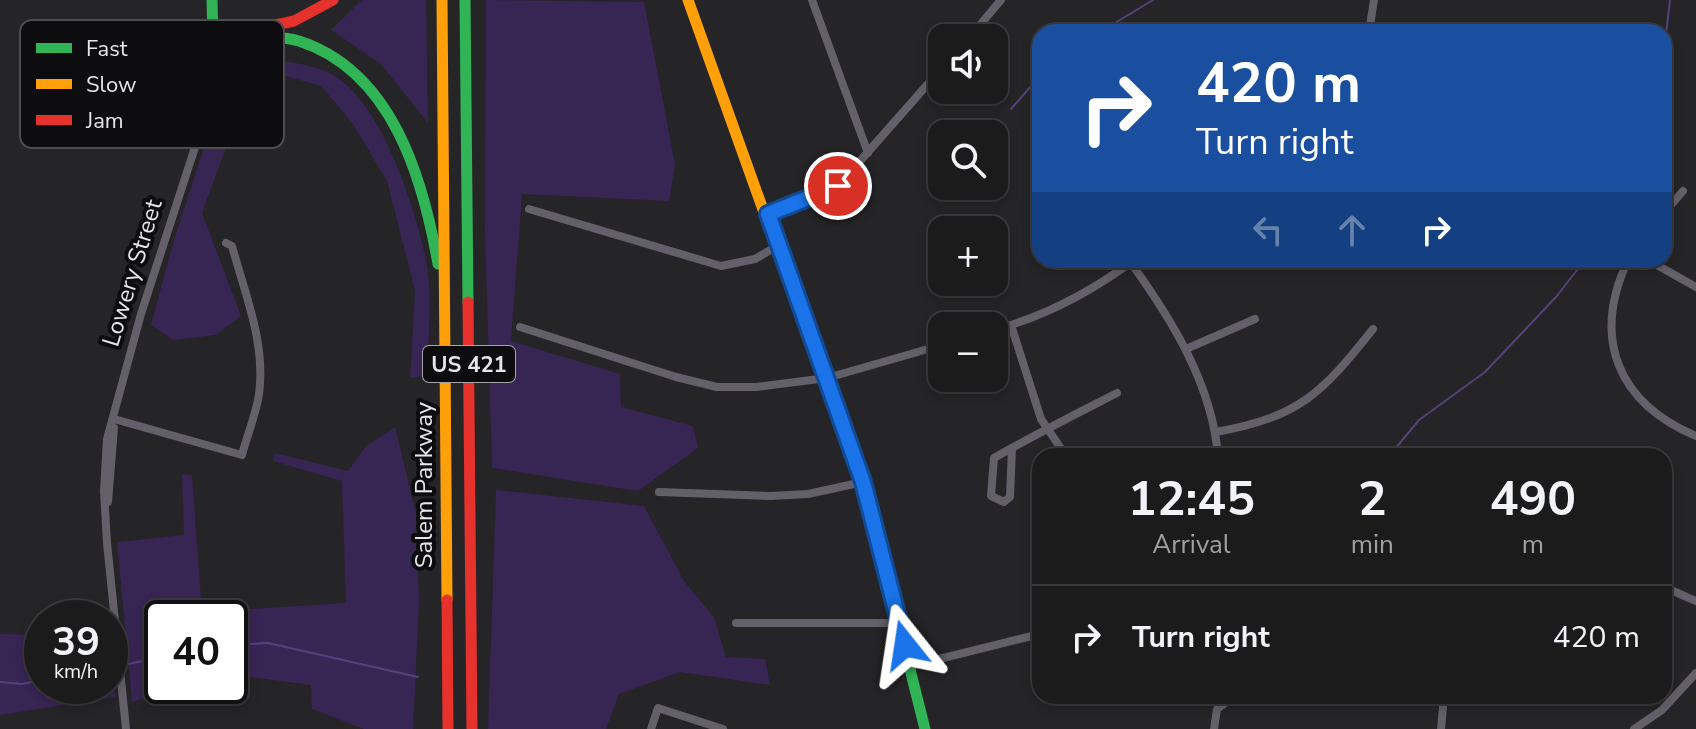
<!DOCTYPE html>
<meta charset="utf-8">
<style>
:root{--surface:#1c1b1c;--page:#292829;--text:#f1f3f6;--muted:#a0a1a3;--line:#3a393b}
body{margin:0;font-family:"Nunito Sans",sans-serif;background:var(--page);color:var(--text);height:100vh;display:flex;flex-direction:column;font-size:30px;white-space:nowrap}
*{box-sizing:border-box;margin:0}
p{font-size:26px;color:var(--muted)}
.icon{flex:none;width:44px;height:44px;fill:none;stroke:currentColor;stroke-width:2;stroke-linecap:round;stroke-linejoin:round}
.map{position:relative;flex:1;overflow:hidden}
.sheet{position:absolute;left:1032px;top:448px;width:640px;height:256px;display:flex;flex-direction:column;background:var(--surface);border-radius:24px;box-shadow:0 4px 12px #0003,0 0 0 2px var(--line)}
.sheet>*{flex:none}
.hud{position:absolute;left:1032px;top:24px;width:640px;height:244px;border-radius:24px;box-shadow:0 4px 12px #0003,0 0 0 2px var(--line);background:#1a4fa0;color:#fff;overflow:hidden}
.controls{position:absolute;left:928px;top:24px;display:grid;gap:16px}
.controls a{display:grid;place-items:center;width:80px;height:80px;border-radius:16px;background:var(--surface);box-shadow:0 4px 12px #0003,0 0 0 2px var(--line);font-size:40px}
.speed{position:absolute;left:24px;top:600px;display:flex;gap:16px;font-size:40px;font-weight:700;text-align:center}
.speed>*{display:grid;place-content:center;width:104px;height:104px;border-radius:50%;background:var(--surface);box-shadow:0 4px 12px #0003,0 0 0 2px var(--line);line-height:1}
.speed small{font-size:20px;font-weight:400}
.speed .limit{border:4px solid #111;border-radius:12px;background:#fff;color:#111}
.pin{position:absolute;display:grid;place-items:center;width:68px;height:68px;color:#fff;margin:-34px;border:4px solid #fff;border-radius:50%;box-shadow:0 2px 8px #0007}
.me{position:absolute;width:88px;margin:-44px;rotate:345deg;stroke-linejoin:round;filter:drop-shadow(0 0 6px #0008)}
.turn{display:flex;align-items:center;gap:28px;height:168px;padding:0 32px;font-size:36px}
.turn .icon{width:104px;height:104px;stroke-width:2.5}
.turn b{display:block;font-size:56px;line-height:68px}
.lanes{display:flex;align-items:center;height:76px;padding:0 32px;background:#0003;justify-content:center;gap:40px;direction:ltr}
.lanes .off{opacity:.35}
.eta{display:flex;justify-content:space-evenly;align-items:center;height:136px;text-align:center}
.eta b{font-size:48px;font-weight:700;line-height:56px}
ul{padding:0;list-style:none}
li{display:flex;align-items:center;gap:24px;height:104px;padding:0 32px;border-top:2px solid var(--line)}
li div{flex:1}
li b{display:block;font-size:30px}
li em{font-style:normal}
.map>svg:first-child{display:block}
.green{fill:#372554}
.lines{fill:none;stroke-linecap:round;stroke-linejoin:round}
.stream{stroke:#56417c;stroke-width:2}
.street{stroke:#636069;stroke-width:8}
.fast{stroke:#30b455;stroke-width:11}
.slow{stroke:#ff9f0a;stroke-width:11}
.jam{stroke:#e5322d;stroke-width:11}
.route-casing{stroke:#114b97;stroke-width:20}
.route{stroke:#1a73e8;stroke-width:14}
.labels{text-anchor:middle;stroke-width:8;stroke-linejoin:round;paint-order:stroke}
.shield{fill:#0d0d0f;stroke:#a5a4a7;stroke-width:2}
.shield-label{font-size:22px;font-weight:bold;fill:#e6e5e8}
.street-label{font-size:24px;fill:#e6e5e8;stroke:#0d0d0f}
.key{fill:#0d0d0f;stroke:#4e4e50;stroke-width:2}
.key-label{font-size:22px;fill:#e6e5e8}
</style>
<div class="map">
<svg width="1696" height="729" viewBox="0 0 1696 729">
<rect width="100%" height="100%" fill="#252426"/>
<g class="green">
<polygon points="362,0 426,0 428,123 381,64 331,30"/>
<polygon points="486,0 644,2 675,164 669,201 522,194 511,341 620,374 621,407 693,426 698,448 638,491 492,468 485,230"/>
<path d="M234,55C261,59 312,61 335,76C382,105 415,207 426,259C433,295 427,338 429,375L410,378L415,291L387,181L353,124L321,86L265,70L247,90L202,213L241,316L216,335L173,340L151,325L173,243Z"/>
<polygon points="395,427 416,513 419,601 413,729 364,729 312,709 311,685 251,677 230,679 230,618 162,618 162,686 186,686 132,702 117,542 184,535 182,474 192,475 202,612 346,603 342,481 273,461 275,453 348,471 366,446"/>
<polygon points="496,490 644,506 684,581 714,617 726,657 765,659 770,685 680,672 619,694 606,729 488,729"/>
<polygon points="0,634 42,635 42,686 110,686 110,651 115,697 0,715"/>
</g>
<g class="lines">
<g class="stream">
<polyline points="1100,32 1153,0"/>
<polyline points="1664,51 1670,0"/>
<polyline points="1011,109 1040,76"/>
<polyline points="1389,456 1419,420 1485,372 1556,297 1585,260"/>
<polyline points="230,645 268,643 418,677"/>
<polyline points="124,665 162,657"/>
<polyline points="110,668 118,666"/>
<polyline points="0,682 22,684 42,680"/>
</g>
<g class="street">
<polyline points="812,0 868,153"/>
<polyline points="1369,32 1374,0"/>
<polyline points="969,38 1001,0"/>
<polyline points="196,132 208,52 213,39"/>
<polyline points="529,209 721,266 755,259 779,245"/>
<polyline points="1664,213 1683,191"/>
<polyline points="768,214 838,186 942,68"/>
<path d="M1628,260C1591,339 1618,403 1696,436"/>
<polyline points="1648,260 1696,287"/>
<path d="M1131,263C1172,320 1212,384 1218,456"/>
<polyline points="1011,325 1041,419 1066,456"/>
<polyline points="520,327 676,377 717,387 756,387 827,378 942,345"/>
<path d="M994,330C1046,316 1091,292 1134,260"/>
<polyline points="1186,349 1255,319"/>
<path d="M114,419L242,455C247,435 256,415 259,394C266,344 245,294 232,246L226,243"/>
<path d="M1216,432C1300,417 1322,393 1373,329"/>
<path d="M1012,448L1010,497L1004,502L991,496L994,458C1034,435 1076,414 1117,393"/>
<polyline points="659,492 771,496 808,494 863,482"/>
<polyline points="108,502 114,428"/>
<polyline points="1664,587 1696,601"/>
<polyline points="736,623 899,623"/>
<polyline points="911,666 1040,634"/>
<polyline points="126,729 107,543 104,491 107,439 141,314 209,104 218,53 213,39"/>
<polyline points="651,729 658,708 723,729"/>
<polyline points="1214,729 1217,709 1228,701"/>
<polyline points="1441,729 1444,696"/>
<polyline points="1634,729 1662,710 1696,673"/>
</g>
<g class="fast">
<polyline points="212,0 213,39"/>
<polyline points="465,0 468,302"/>
<path d="M213,39C241,42 271,33 299,41C392,71 423,178 438,264"/>
<polyline points="869,506 925,729"/>
</g>
<g class="slow">
<polyline points="442,0 447,600"/>
<polyline points="688,0 869,506"/>
</g>
<g class="jam">
<polyline points="252,30 294,21 333,0"/>
<polyline points="468,302 472,729"/>
<polyline points="447,600 448,729"/>
</g>
</g>
<g class="lines">
<g class="route-casing">
<polyline id="route" points="838,186 768,214 863,482 905,645"/>
</g>
<use href="#route" class="route"/>
</g>
<g class="labels">
<rect class="shield" x="423" y="346" width="92" height="36" rx="6"/>
<g class="shield-label">
<text x="469" y="372">US 421</text>
</g>
<g class="street-label">
<text transform="translate(132 273) rotate(-73)" y="8">Lowery Street</text>
<text transform="translate(424 485) rotate(-90)" y="8">Salem Parkway</text>
</g>
</g>
<rect x="20" y="20" width="264" height="128" rx="12" class="key"/>
<rect x="36" y="43" width="36" height="10" fill="#30b455"/>
<rect x="36" y="79" width="36" height="10" fill="#ff9f0a"/>
<rect x="36" y="115" width="36" height="10" fill="#e5322d"/>
<g class="key-label">
<text x="86" y="56">Fast</text>
<text x="86" y="92">Slow</text>
<text x="86" y="128">Jam</text>
</g>
</svg>
<div class="controls">
<a><svg class="icon" aria-label="sound" viewBox="0 0 24 24"><path d="M4 9h4l5-4v14l-5-4H4zM17 9q2 3 0 6"/></svg></a>
<a><svg class="icon" aria-label="search" viewBox="0 0 24 24"><circle cx="10" cy="10" r="6"/><path d="M15 15l6 6"/></svg></a>
<a>+</a>
<a>−</a>
</div>
<div class="speed"><div>39<small>km/h</small></div><div class="limit">40</div></div>
<div class="pin" style="left:838px;top:186px;background:#d93025"><svg class="icon" aria-label="arrive" viewBox="0 0 24 24"><path d="M6 21V4h12l-3 4 3 4H6"/></svg></div>
<svg class="me" style="left:905px;top:645px" viewBox="-20 -20 40 40"><path d="M0-17L14 15 0 8-14 15z" fill="#1a73e8" stroke="#fff" stroke-width="4"/></svg>
<div class="hud">
<div class="turn"><svg class="icon" aria-label="right" viewBox="0 0 24 24"><path d="M7 20v-9h11M14 6l5 5-5 5"/></svg><div><b>420 m</b>Turn right</div></div>
<div class="lanes"><svg class="icon off" aria-label="left" viewBox="0 0 24 24"><path d="M17 20v-9H6M10 6l-5 5 5 5"/></svg><svg class="icon off" aria-label="ahead" viewBox="0 0 24 24"><path d="M12 20V5M6 11l6-6 6 6"/></svg><svg class="icon" aria-label="right" viewBox="0 0 24 24"><path d="M7 20v-9h11M14 6l5 5-5 5"/></svg></div>
</div>
<section class="sheet">
<div class="eta">
<div><b>12:45</b><p>Arrival</p></div>
<div><b>2</b><p>min</p></div>
<div><b>490</b><p>m</p></div>
</div>
<ul>
<li><svg class="icon" aria-label="right" viewBox="0 0 24 24"><path d="M7 20v-9h11M14 6l5 5-5 5"/></svg><div><b>Turn right</b></div><em>420 m</em></li>
</ul>
</section>
</div>
